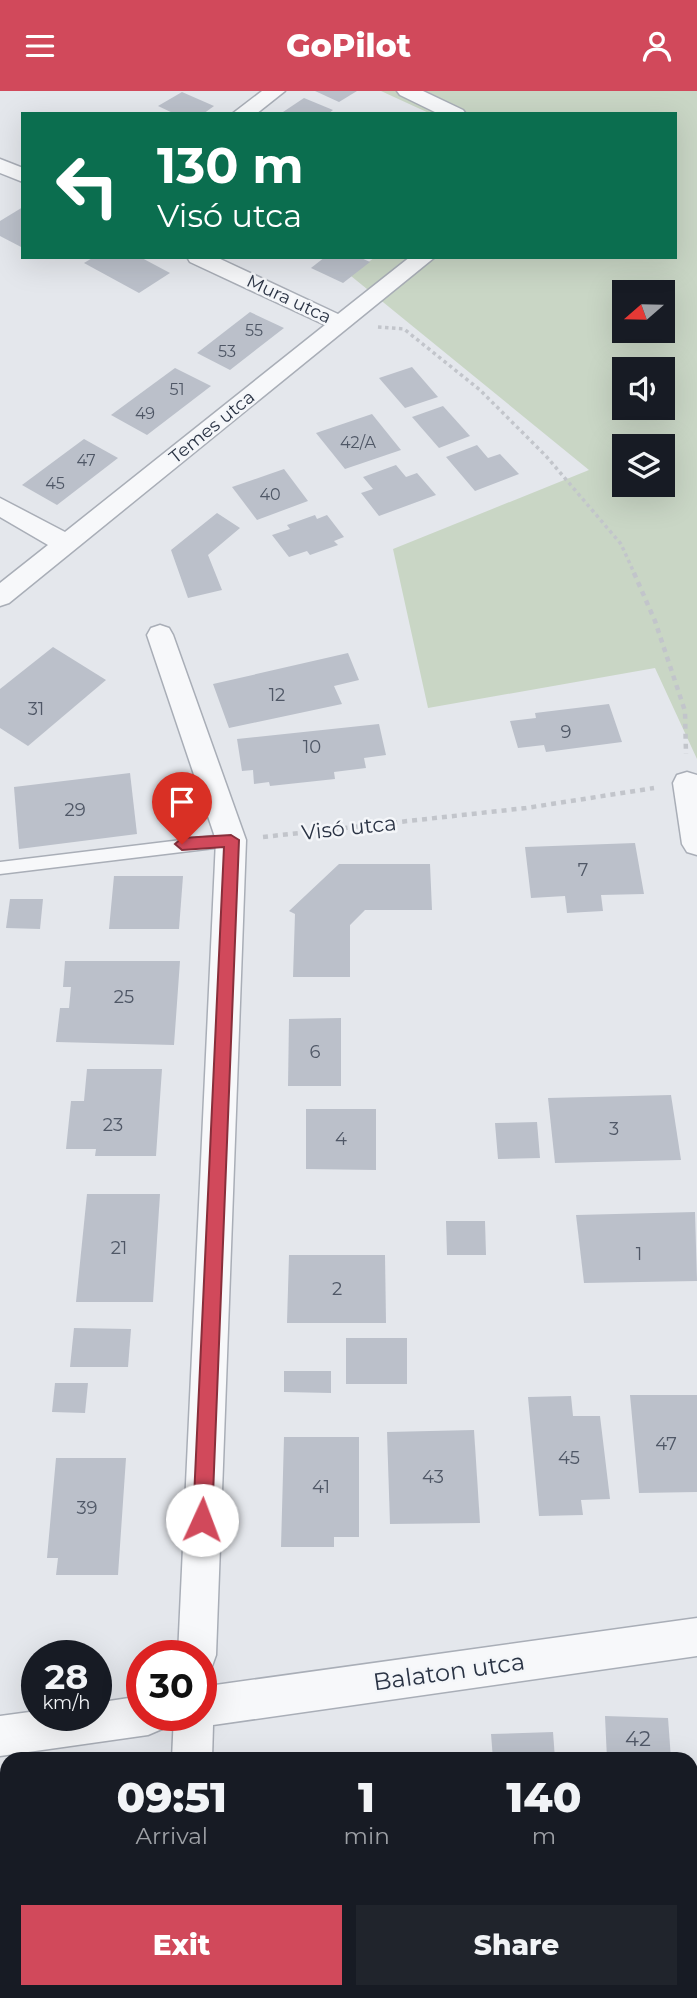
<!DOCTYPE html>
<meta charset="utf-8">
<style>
:root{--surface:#171b24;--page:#20242c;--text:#f1f3f6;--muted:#9ea1a6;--accent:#d1495b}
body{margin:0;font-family:Montserrat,sans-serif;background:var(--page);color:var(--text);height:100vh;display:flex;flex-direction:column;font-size:26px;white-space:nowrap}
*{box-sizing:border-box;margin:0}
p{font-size:23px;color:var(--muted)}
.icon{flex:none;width:38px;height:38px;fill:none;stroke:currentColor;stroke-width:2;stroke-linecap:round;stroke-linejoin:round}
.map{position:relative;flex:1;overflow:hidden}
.sheet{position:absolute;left:0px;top:1661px;width:698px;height:247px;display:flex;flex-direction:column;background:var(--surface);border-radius:21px 21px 0 0;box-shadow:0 7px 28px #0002}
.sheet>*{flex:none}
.hud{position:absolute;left:21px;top:21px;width:656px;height:147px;border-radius:0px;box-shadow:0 7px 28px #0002;background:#0b6e4f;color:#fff;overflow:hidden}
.needle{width:46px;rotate:250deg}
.tools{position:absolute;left:612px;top:189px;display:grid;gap:14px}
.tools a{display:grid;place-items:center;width:63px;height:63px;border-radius:0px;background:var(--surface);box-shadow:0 7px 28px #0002;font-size:35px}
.speed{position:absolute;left:21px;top:1549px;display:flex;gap:14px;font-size:35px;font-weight:700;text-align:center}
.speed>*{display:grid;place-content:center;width:91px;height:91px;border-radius:50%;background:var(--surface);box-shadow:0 7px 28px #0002;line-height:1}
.speed small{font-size:18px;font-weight:400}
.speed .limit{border:10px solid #d22;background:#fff;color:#111}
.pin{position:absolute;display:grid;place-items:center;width:60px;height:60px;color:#fff;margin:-72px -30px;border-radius:50% 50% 50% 0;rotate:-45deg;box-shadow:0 0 7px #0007}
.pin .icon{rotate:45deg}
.me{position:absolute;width:77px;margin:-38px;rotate:2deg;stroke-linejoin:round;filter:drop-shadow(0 0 5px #0008)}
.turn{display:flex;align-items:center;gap:24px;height:147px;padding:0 21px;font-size:32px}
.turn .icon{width:91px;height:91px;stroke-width:2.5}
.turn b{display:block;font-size:49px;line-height:60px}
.eta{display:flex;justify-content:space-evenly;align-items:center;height:119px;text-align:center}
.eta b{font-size:42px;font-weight:800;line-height:49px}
.action{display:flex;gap:14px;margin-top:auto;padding:14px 21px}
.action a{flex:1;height:80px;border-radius:0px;background:var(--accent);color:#fff;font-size:28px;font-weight:800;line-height:80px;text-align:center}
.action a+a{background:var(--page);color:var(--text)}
header{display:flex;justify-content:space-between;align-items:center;height:91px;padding:0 21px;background:var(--accent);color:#fff;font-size:32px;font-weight:800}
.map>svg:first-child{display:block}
.green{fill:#c9d6c5;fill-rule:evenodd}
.building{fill:#bbc0ca}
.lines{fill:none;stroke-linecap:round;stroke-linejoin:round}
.service-casing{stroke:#a9aeb7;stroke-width:3}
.minor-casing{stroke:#a9aeb7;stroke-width:3}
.path-far1{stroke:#c2c5cb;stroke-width:3.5;stroke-dasharray:3.5 3.5;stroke-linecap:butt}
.path{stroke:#c2c5cb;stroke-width:4.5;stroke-dasharray:5 5;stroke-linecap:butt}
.service{fill:#f7f8fa;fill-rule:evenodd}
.minor{fill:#f7f8fa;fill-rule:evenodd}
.route{fill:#d1495b;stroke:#882f3b;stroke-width:2}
.labels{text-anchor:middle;stroke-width:5;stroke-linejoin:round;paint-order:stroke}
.far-number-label{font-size:16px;fill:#4f5766}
.far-street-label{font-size:18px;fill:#2b3445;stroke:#f4f6f9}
.number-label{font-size:18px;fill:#4f5766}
.street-label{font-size:21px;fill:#2b3445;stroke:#f4f6f9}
.near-number-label{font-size:21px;fill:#4f5766}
.near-street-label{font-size:24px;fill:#2b3445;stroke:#f4f6f9}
</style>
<header><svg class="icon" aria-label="menu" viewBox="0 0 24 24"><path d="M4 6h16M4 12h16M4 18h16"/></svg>GoPilot<svg class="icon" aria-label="person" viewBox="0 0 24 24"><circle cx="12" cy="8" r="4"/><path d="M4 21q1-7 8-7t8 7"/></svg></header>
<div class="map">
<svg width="697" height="1907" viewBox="0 0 697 1907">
<rect width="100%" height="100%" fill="#e4e7ec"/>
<path class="green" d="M381,0H697V668L655,577L428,617L393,458L589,379L351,185L375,166H676V23H431ZM625,201H663V240H625ZM625,278H663V317H625ZM625,355H663V394H625Z"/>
<g class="building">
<polygon points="315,0 357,0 339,11"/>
<polygon points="182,1 214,15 203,23 175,23 158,15"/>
<polygon points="304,7 333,19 328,23 280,23"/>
<polygon points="23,116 23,157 0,145 0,130"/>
<polygon points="94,166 140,166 170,182 139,202 84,172"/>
<polygon points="325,166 359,166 370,171 343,192 311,177"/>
<polygon points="250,221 284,237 230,279 197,262"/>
<polygon points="412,276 438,306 405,317 379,287"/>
<polygon points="175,277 211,295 147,344 111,324"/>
<polygon points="443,315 470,345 439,357 412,326"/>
<polygon points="372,323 401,359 345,378 316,342"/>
<polygon points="84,348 118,367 57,414 22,394"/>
<polygon points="477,354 488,367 500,363 519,383 475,400 446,366"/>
<polygon points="396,374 406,386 417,382 436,404 379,425 361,402 373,398 363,386"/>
<polygon points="284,378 308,410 257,429 232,396"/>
<polygon points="217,422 240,437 208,464 222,499 188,507 171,459"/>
<polygon points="315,424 317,428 327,424 344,446 334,450 338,454 310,464 307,460 289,466 272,444 290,438 287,434"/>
<polygon points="53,556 106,589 28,655 0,637 0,598"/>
<polygon points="348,562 359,589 334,595 342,613 229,637 213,593"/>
<polygon points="609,613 622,651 546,661 544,654 518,657 510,630 536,627 535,622"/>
<polygon points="379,633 386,664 364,667 366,677 334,681 335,688 270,695 269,691 254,693 253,679 242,680 237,648"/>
<polygon points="130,682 137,743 19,758 14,696"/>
<polygon points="635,752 644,803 601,804 603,820 567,822 565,805 531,807 525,756"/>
<polygon points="339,773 430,773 432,819 365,819 350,834 350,886 293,886 295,823 289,820"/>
<polygon points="114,785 183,785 179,838 109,838"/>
<polygon points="10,808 43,808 40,838 6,837"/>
<polygon points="65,870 180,870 174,954 56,951 60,917 69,917 71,896 63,896"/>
<polygon points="341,927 341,995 288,995 289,928"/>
<polygon points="87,978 162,978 156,1065 95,1065 96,1058 66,1058 71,1010 84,1010"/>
<polygon points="671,1004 681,1069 555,1072 548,1007"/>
<polygon points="306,1018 376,1018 376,1079 306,1078"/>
<polygon points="537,1031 540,1067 498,1068 495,1032"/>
<polygon points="87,1103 160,1103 153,1211 76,1211"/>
<polygon points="695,1121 697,1190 584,1192 576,1124"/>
<polygon points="446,1130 485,1130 486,1164 447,1164"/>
<polygon points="289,1164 385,1164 386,1232 287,1232"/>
<polygon points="74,1237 131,1238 128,1276 70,1276"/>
<rect x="346" y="1247" width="61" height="46"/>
<polygon points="284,1280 331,1280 331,1302 284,1301"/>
<polygon points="55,1292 88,1292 85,1322 52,1321"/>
<polygon points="630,1304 697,1304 697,1401 639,1402"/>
<polygon points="571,1305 573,1325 600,1325 610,1408 581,1409 583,1424 539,1425 528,1306"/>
<polygon points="474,1339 480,1432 390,1433 387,1341"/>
<polygon points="284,1346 359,1346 359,1446 334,1446 334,1456 281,1456"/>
<polygon points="56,1367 126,1367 118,1484 56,1484 58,1467 47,1467"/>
<polygon points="605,1625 668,1627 671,1668 607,1668"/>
<polygon points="553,1641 555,1668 493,1668 491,1643"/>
<polygon points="381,1664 445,1665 445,1668 380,1668"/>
</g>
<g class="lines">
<g class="service-casing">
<polygon id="service" points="231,743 238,749 231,755 0,783 0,771"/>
</g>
<g class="minor-casing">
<g id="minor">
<polygon points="262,0 285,0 256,23 232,23"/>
<polygon points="397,0 423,0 463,19 466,23 439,23 400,4"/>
<polygon points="0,68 23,77 23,91 0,82"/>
<polygon points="187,166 216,166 338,223 410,166 435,166 9,512 0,515 0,492 48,454 0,426 0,407 65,441 325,234 190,171"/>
<polygon points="160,534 169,537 173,544 246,749 216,1564 211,1578 201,1582 201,1564 178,1564 216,749 147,544 151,537"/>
<polygon points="687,681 697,684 697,764 687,761 682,753 673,692 677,684"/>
<polygon points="697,1527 697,1565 213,1634 212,1668 172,1668 174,1624 201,1624 201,1596"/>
<polygon points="142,1605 142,1624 168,1624 162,1638 148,1644 0,1665 0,1625 37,1620 37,1624 96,1624 96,1612"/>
<polygon points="162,1900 205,1900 204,1907 162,1907"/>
</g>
</g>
<polyline class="path-far1" points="378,236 404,238 480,299 546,365 621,453 635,484"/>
<g class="path">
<polyline points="634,482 655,530 685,620 686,663"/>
<polyline points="263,746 526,717 654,697"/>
</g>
<use href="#service" class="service"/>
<use href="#minor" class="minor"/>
</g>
<polygon class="route" points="231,744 239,749 212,1429 209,1435 202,1438 196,1435 193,1429 224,756 182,759 175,753 182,747"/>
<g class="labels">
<g class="far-number-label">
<text x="254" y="245">55</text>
<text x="227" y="266">53</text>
<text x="177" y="304">51</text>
<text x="145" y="328">49</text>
<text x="358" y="357">42/A</text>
<text x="86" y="375">47</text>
<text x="55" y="398">45</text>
<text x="270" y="409">40</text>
</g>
<g class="far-street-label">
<text transform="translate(289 208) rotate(25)" y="6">Mura utca</text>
<text transform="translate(212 336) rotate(-39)" y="6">Temes utca</text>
</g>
<g class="number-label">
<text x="277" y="610">12</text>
<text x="36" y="624">31</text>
<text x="566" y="647">9</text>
<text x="312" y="662">10</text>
<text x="75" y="725">29</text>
<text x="583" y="785">7</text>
<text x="124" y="912">25</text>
<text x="315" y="967">6</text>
<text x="113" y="1040">23</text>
<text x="614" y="1044">3</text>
<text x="341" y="1054">4</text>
<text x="119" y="1163">21</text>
<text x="639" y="1169">1</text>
<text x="337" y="1204">2</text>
<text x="666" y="1359">47</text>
<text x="569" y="1373">45</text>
<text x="433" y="1392">43</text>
<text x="321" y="1402">41</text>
<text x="87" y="1423">39</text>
</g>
<g class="street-label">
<text transform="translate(349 737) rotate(-6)" y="7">Visó utca</text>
</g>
<g class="near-number-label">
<text x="638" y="1655">42</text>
</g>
<g class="near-street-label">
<text transform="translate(449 1581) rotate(-8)" y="8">Balaton utca</text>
</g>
</g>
</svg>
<div class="tools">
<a><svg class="needle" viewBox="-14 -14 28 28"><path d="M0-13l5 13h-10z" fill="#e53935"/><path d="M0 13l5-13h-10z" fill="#9ea1a6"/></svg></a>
<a><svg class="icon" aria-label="sound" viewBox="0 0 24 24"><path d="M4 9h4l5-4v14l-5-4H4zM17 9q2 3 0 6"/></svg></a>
<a><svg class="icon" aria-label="layers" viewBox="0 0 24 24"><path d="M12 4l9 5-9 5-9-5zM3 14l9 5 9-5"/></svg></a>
</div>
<div class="speed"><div>28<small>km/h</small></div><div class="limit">30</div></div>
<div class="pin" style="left:182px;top:753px;background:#d93025"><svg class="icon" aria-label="arrive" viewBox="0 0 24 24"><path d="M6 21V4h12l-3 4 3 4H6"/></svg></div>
<svg class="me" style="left:202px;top:1429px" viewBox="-20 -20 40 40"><circle r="19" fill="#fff"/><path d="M0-13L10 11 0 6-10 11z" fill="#d1495b"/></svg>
<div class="hud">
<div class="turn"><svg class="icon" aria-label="left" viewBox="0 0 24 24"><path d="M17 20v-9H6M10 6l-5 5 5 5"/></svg><div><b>130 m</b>Visó utca</div></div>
</div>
<section class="sheet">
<div class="eta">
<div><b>09:51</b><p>Arrival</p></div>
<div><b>1</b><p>min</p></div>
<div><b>140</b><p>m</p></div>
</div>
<div class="action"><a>Exit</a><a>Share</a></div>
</section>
</div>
